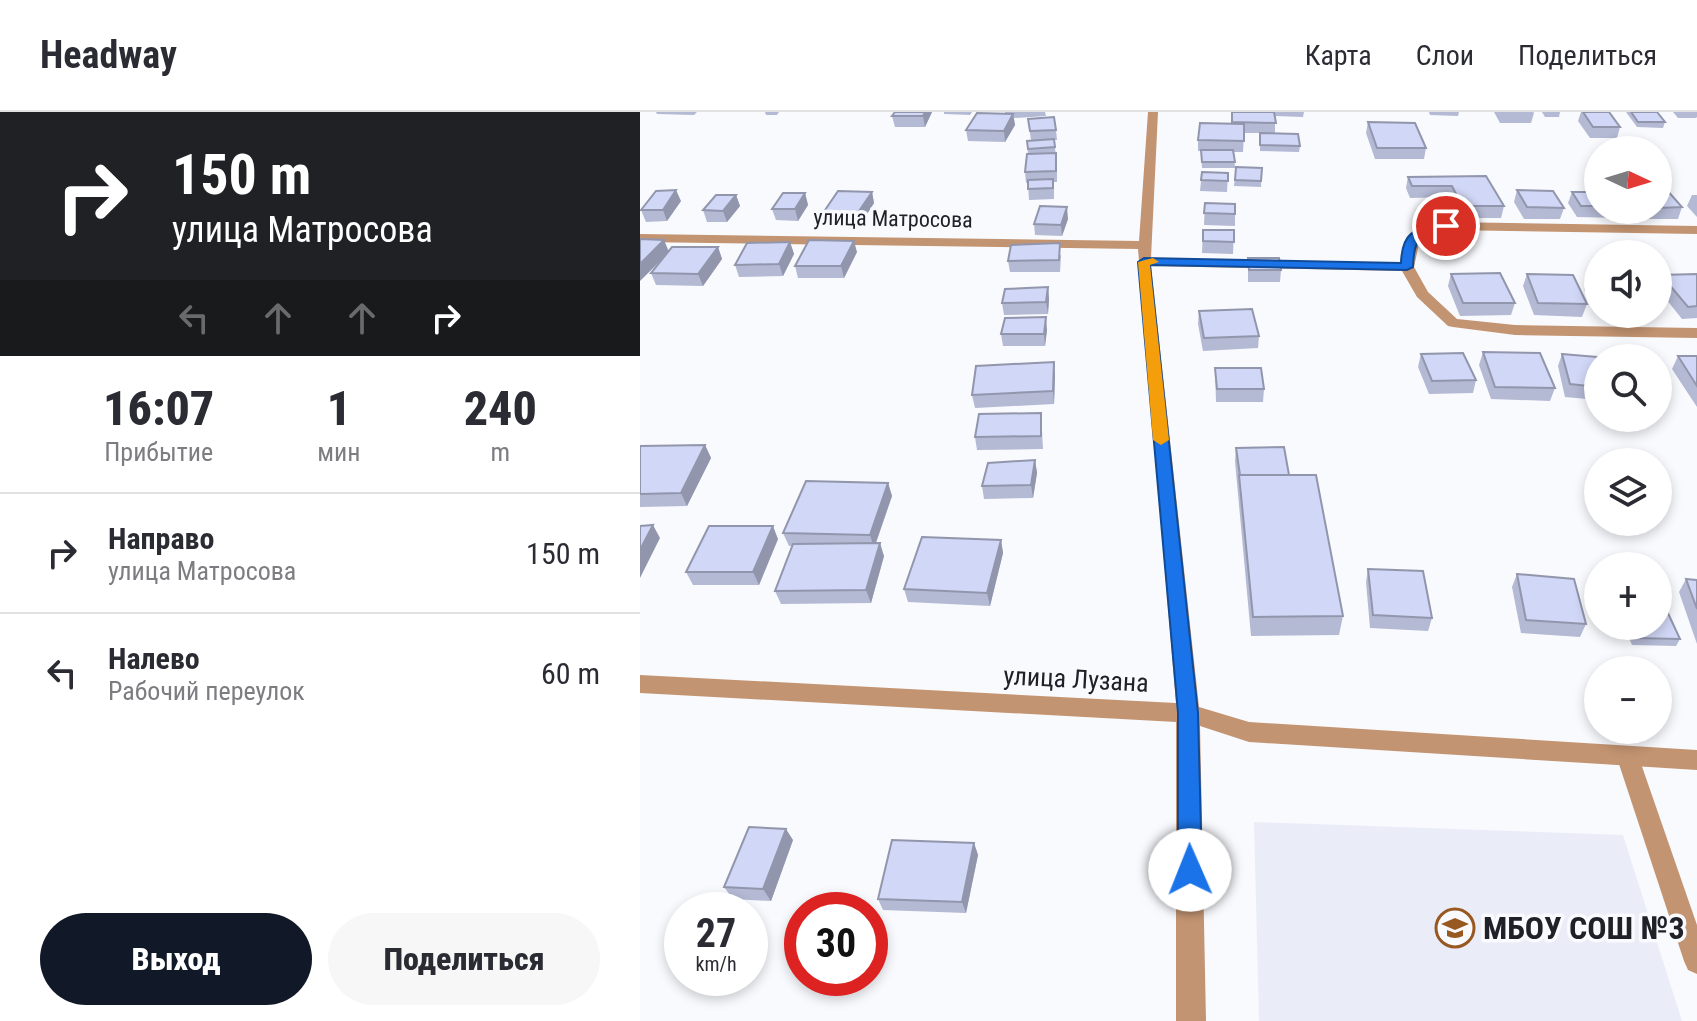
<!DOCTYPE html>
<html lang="ru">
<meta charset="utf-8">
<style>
:root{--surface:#fff;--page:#f7f7f7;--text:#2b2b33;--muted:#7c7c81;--line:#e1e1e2;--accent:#111827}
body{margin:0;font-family:"Roboto Condensed",sans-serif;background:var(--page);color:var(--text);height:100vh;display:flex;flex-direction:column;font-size:30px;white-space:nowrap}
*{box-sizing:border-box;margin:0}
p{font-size:26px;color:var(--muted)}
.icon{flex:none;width:44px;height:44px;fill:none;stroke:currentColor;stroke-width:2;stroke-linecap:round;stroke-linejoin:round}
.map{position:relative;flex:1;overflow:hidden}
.panel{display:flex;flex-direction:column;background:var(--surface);width:640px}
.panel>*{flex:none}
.hud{background:#202124;color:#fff;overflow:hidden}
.needle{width:52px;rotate:94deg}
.buttons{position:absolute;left:944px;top:24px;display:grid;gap:16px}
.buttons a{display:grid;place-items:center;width:88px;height:88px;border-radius:50%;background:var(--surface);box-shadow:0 4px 12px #0003;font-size:40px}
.speed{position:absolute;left:24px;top:780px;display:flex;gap:16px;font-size:40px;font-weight:700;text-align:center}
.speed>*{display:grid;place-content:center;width:104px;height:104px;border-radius:50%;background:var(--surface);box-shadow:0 4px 12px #0003;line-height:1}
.speed small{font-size:20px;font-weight:400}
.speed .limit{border:12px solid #d22;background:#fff;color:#111}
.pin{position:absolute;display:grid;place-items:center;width:68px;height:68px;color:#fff;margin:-34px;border:4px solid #fff;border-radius:50%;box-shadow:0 2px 8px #0007}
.me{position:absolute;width:88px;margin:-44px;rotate:359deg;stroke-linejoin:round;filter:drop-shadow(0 0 6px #0008)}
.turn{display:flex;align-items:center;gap:28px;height:168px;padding:0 40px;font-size:36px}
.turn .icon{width:104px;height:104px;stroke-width:2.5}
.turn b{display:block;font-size:56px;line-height:68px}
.lanes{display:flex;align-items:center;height:76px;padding:0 40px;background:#0003;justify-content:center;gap:40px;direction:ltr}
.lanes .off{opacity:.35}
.eta{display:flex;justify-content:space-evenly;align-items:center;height:136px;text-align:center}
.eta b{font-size:48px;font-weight:800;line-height:56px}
.button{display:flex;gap:16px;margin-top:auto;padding:16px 40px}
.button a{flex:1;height:92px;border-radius:48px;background:var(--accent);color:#fff;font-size:32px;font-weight:800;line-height:92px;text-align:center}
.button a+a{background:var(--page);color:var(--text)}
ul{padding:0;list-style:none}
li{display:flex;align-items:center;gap:24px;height:120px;padding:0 40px;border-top:2px solid var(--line)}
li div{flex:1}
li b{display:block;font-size:30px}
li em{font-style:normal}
header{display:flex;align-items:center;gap:48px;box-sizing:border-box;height:112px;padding:0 40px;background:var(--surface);border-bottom:2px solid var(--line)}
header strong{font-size:38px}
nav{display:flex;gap:44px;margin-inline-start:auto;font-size:28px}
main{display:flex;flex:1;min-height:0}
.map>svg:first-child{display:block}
.built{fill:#eaedf8}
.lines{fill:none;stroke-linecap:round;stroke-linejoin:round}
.service{fill:#c39471;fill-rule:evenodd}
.minor{fill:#c39471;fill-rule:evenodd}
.wall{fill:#b4b9d4}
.shaded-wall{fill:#9296ac}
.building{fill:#d1d7f6;stroke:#9296ac;stroke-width:2}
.route{fill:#1a73e8;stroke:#114b97;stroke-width:2}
.slow{fill:#f59e0b}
.labels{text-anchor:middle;stroke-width:7;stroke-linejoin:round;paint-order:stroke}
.far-street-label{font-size:22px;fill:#202128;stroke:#f9fafe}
.street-label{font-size:26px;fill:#202128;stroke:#f9fafe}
.near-poi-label{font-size:32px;font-weight:bold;fill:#202128;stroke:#f9fafe;text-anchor:start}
</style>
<header>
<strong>Headway</strong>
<nav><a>Карта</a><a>Слои</a><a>Поделиться</a></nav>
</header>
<main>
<section class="panel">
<div class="hud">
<div class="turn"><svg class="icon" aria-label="right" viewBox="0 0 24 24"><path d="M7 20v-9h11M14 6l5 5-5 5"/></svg><div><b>150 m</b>улица Матросова</div></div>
<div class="lanes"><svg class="icon off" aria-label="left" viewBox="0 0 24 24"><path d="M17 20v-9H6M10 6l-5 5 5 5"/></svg><svg class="icon off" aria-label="ahead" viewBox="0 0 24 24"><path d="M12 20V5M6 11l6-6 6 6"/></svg><svg class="icon off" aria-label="ahead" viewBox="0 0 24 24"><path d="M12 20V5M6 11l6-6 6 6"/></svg><svg class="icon" aria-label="right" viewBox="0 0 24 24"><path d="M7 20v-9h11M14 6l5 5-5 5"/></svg></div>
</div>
<div class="eta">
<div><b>16:07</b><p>Прибытие</p></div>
<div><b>1</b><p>мин</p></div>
<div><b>240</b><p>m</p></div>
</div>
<ul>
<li><svg class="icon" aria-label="right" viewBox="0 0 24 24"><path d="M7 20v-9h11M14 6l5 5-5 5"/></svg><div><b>Направо</b><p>улица Матросова</p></div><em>150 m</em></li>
<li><svg class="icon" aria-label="left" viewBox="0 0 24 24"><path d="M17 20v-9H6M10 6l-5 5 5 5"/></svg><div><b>Налево</b><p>Рабочий переулок</p></div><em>60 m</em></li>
</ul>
<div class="button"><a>Выход</a><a>Поделиться</a></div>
</section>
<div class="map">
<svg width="1057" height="909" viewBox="0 0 1057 909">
<rect width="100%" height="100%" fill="#f9fafe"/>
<polygon class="built" points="614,710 983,723 1042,909 619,909"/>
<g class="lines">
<polygon class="service" points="987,634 995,636 998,643 1057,813 1057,862 1048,858 1044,849 976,643 979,636"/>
<polygon class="minor" points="508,0 518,0 511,146 760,151 763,135 771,122 806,110 1057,114 1057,122 806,118 780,127 774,155 788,180 817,207 875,213 1057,216 1057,226 875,223 813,215 808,214 777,185 762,159 511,154 559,595 609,610 1057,638 1057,658 609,630 560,614 566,909 536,909 536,610 0,581 0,563 536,591 498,137 0,130 0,122 499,129"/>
</g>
<g class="wall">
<polygon points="16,0 57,0 54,3 17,2"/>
<polygon points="125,0 139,0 137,3 126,3"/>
<polygon points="255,0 292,0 285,15 255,15 252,4"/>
<polygon points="304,0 332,0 330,3 304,2"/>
<polygon points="365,0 405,0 406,4 374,6 375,13 365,30 328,29 326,18 365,2"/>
<polygon points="591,0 664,0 663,5 635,4 635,21 660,34 659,40 620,39 620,21 604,21 603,40 594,40 595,56 562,56 561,39 558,39 558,28 591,12"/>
<polygon points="789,0 819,0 818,4 790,3"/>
<polygon points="854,0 893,0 894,1 891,11 860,11"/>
<polygon points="902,0 920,0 919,5 905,5"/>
<polygon points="941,0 969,0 980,15 977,26 950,26 938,9"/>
<polygon points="986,0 1017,0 1025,10 1023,16 997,15"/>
<polygon points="1033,0 1057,0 1057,5 1056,6 1038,6"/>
<polygon points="388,7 416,18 417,28 414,28 417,52 417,70 414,70 414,87 389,88 388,71 386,71 385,60 388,42 387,29 391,28"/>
<polygon points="728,10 786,36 784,47 735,47 726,21"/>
<polygon points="596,55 622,56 621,75 594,74"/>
<polygon points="562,60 588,61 587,80 560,79"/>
<polygon points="846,64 864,94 861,106 820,106 810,85 770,86 766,76 768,65"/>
<polygon points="877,78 924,96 920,107 884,107 874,90"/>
<polygon points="1018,78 1042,95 1038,107 1009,107 1001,98 1018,98"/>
<polygon points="232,80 234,91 220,113 186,112 183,101"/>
<polygon points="932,80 958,80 958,98 980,98 978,106 937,105 928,91"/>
<polygon points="165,81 168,93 158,109 136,108 132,97"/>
<polygon points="96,83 100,94 87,110 67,110 63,98"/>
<polygon points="1052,83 1057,83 1057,105 1047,94"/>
<polygon points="41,89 27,109 6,110 1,98"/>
<polygon points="565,91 595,92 595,114 564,113"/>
<polygon points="428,107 422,124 395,123 394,112"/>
<polygon points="563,118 594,118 593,142 562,141"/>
<polygon points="150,130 154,142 143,164 99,165 95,153"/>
<polygon points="78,135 82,147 63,174 16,173 11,161 25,144 0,169 28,139"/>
<polygon points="217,140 204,166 158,166 155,154"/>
<polygon points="421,143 420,160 370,160 368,149"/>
<polygon points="608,146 641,158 640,170 608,170"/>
<polygon points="811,162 875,191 871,203 820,204 808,174"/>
<polygon points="887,162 947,192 942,205 894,203 883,174"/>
<polygon points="1057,162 1057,206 1042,207 1018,177 1018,171 1021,163"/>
<polygon points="949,166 958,166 958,201 944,178"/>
<polygon points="408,175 409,187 408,202 364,203 362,191"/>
<polygon points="559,199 619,224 618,236 563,239 558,212"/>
<polygon points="958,202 1012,202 1011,205 960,205"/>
<polygon points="407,218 405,234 363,234 361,222"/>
<polygon points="843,240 915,276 910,289 851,287 839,253"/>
<polygon points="781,242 836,268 833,281 789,282 778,255"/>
<polygon points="922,242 958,246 958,288 925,285 918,254"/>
<polygon points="1038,244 1057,244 1057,295 1032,257"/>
<polygon points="414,250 415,263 414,292 335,296 332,283"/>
<polygon points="575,256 624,277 623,290 576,290"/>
<polygon points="401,301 403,337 337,338 335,325"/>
<polygon points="65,333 71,346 47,394 0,395 0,334"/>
<polygon points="596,336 649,363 703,504 699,523 611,524 595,349"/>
<polygon points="395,348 397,361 393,386 344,387 342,374"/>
<polygon points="248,371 252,384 236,431 244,444 231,491 141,492 135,479 152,434 149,434 143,421"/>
<polygon points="138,427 119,473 53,473 46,460"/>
<polygon points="361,428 363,441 350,494 268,490 264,477"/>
<polygon points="728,457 792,506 788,519 730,516 726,470"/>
<polygon points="877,462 946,512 940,525 881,521 872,475"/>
<polygon points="1046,467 1057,468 1057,532 1039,480"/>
<polygon points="984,514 1018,514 1040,527 1036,534 992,533"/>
<polygon points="153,728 131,789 93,787 84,775"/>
<polygon points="334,731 338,743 326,801 243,798 238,787"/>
</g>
<g class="shaded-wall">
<polygon points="285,0 292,0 285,15 283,4"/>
<polygon points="373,2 375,13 365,30 364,19"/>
<polygon points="36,78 41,89 27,109 23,98"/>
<polygon points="232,80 234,91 220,113 217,102"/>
<polygon points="165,81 168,93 158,109 155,97"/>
<polygon points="96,83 100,94 87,110 83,99"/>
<polygon points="427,95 428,107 422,124 421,113"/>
<polygon points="24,128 29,140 0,169 0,152"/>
<polygon points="214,129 217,140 204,166 201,154"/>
<polygon points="150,130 154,142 143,164 139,152"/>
<polygon points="78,135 82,147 63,174 58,162"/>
<polygon points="408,175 409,187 408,202 406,190"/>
<polygon points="406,205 407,218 405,234 404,222"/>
<polygon points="414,250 415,263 414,292 413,279"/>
<polygon points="65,333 71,346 47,394 41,381"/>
<polygon points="395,348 397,361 393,386 391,373"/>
<polygon points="248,371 252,384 234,436 230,423"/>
<polygon points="13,413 20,426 0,466 0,438"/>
<polygon points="133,414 138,427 119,473 113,460"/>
<polygon points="361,428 363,441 350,494 347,481"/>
<polygon points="240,431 244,444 231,491 226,478"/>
<polygon points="146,717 153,728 131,789 123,777"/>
<polygon points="334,731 338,743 326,801 322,790"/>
</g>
<g class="building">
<polygon points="255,0 285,0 283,4 252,4"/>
<polygon points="592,0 634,0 636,11 592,10"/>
<polygon points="943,0 969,0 980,15 953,15"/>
<polygon points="991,0 1017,0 1025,10 998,10"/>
<polygon points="337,1 373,2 364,19 326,18"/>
<polygon points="414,5 416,18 390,19 388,7"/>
<polygon points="728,10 775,11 786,36 737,36"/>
<polygon points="560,11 604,12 604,29 558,28"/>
<polygon points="620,21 658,22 660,34 620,33"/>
<polygon points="414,27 415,35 388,37 387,29"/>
<polygon points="561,38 593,38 595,50 562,50"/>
<polygon points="416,41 416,59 385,60 387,42"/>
<polygon points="596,55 622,56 621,69 595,68"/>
<polygon points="562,60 588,61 588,69 561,68"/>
<polygon points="846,64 864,94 822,94 812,74 772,74 768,65"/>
<polygon points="413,67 413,76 388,77 388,68"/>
<polygon points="1026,77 1042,95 1018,96 1018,78"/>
<polygon points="36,78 23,98 1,98 16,79"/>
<polygon points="877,78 913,79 924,96 887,95"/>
<polygon points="198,79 232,80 217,102 183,101"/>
<polygon points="932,80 958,80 958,94 941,94"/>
<polygon points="143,81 165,81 155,97 132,97"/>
<polygon points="76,83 96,83 83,99 63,98"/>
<polygon points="565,91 595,92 595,102 564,101"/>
<polygon points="400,94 427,95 421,113 394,112"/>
<polygon points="563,118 594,118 594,130 563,129"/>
<polygon points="0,127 24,128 0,152"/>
<polygon points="169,128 214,129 201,154 155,154"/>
<polygon points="150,130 139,152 95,153 107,131"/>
<polygon points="420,131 419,148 368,149 371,133"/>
<polygon points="32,135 78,135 58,162 11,161"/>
<polygon points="608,146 639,146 641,158 609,158"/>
<polygon points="860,161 875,191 823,191 811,162"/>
<polygon points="887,162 933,163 947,192 898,191"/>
<polygon points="1057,162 1057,194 1048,195 1021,163"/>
<polygon points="949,166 958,166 958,181"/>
<polygon points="408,175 406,190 362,191 365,177"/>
<polygon points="612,197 619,224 564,226 559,199"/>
<polygon points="406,205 404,222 361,222 365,206"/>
<polygon points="843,240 900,241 915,276 855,275"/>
<polygon points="823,241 836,268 792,269 781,242"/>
<polygon points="922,242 969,246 958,246 958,275 930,272"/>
<polygon points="1038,244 1057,244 1057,274"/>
<polygon points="414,250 413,279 332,283 336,254"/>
<polygon points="575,256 621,256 624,277 577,277"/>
<polygon points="401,301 401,324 335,325 339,302"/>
<polygon points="65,333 41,381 0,382 0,334"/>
<polygon points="644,335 649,363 600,363 596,336"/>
<polygon points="395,348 391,373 342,374 348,351"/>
<polygon points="599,363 676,363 703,504 613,505"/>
<polygon points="166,369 248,371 230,423 143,421"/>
<polygon points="13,413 0,438 0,414"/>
<polygon points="69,414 133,414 113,460 46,460"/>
<polygon points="282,425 361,428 347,481 264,477"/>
<polygon points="240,431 226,478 135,479 153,432"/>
<polygon points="728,457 783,459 792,506 733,503"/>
<polygon points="877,462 934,467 946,512 886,508"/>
<polygon points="1046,467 1057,468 1057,497"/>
<polygon points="1018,485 1021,486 1040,527 995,526 990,514 1018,514"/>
<polygon points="109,715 146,717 123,777 84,775"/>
<polygon points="252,728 334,731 322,790 238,787"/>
</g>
<path class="route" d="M806,110L810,111V116C781,124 774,122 773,155L767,158L510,153L558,601L562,758L559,766L550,769L542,766L538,758V601L498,150L504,146L761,151C762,117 777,117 806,110Z"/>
<polygon class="slow" points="513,146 519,150 510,153 529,328 521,333 513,328 498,150"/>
<defs>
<g id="school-ring" transform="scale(2)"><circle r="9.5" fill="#f9fafe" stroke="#985821" stroke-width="1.5"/><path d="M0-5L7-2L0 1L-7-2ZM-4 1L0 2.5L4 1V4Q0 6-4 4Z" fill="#985821"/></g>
</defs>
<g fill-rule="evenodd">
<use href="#school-ring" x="815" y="816"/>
</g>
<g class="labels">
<g class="far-street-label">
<text transform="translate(253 106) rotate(1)" y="8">улица Матросова</text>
</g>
<g class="street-label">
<text transform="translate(436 567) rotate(3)" y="9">улица Лузана</text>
</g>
<g class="near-poi-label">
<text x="843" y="827">МБОУ СОШ №3</text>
</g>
</g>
</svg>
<div class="buttons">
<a><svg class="needle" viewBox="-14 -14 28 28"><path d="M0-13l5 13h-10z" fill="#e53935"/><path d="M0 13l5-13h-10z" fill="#7c7c81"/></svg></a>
<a><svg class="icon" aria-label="sound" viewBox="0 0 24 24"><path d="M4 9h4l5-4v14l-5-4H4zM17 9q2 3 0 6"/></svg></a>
<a><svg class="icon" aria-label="search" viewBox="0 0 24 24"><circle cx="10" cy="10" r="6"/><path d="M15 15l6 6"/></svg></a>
<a><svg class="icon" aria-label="layers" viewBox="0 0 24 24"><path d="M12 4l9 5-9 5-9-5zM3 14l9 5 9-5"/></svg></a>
<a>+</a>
<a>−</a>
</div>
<div class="speed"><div>27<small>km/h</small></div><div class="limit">30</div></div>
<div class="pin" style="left:806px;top:114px;background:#d93025"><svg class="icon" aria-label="arrive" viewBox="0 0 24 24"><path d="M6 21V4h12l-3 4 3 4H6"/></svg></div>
<svg class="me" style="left:550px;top:758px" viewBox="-20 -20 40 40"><circle r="19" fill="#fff"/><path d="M0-13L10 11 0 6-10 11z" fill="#1a73e8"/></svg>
</div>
</main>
